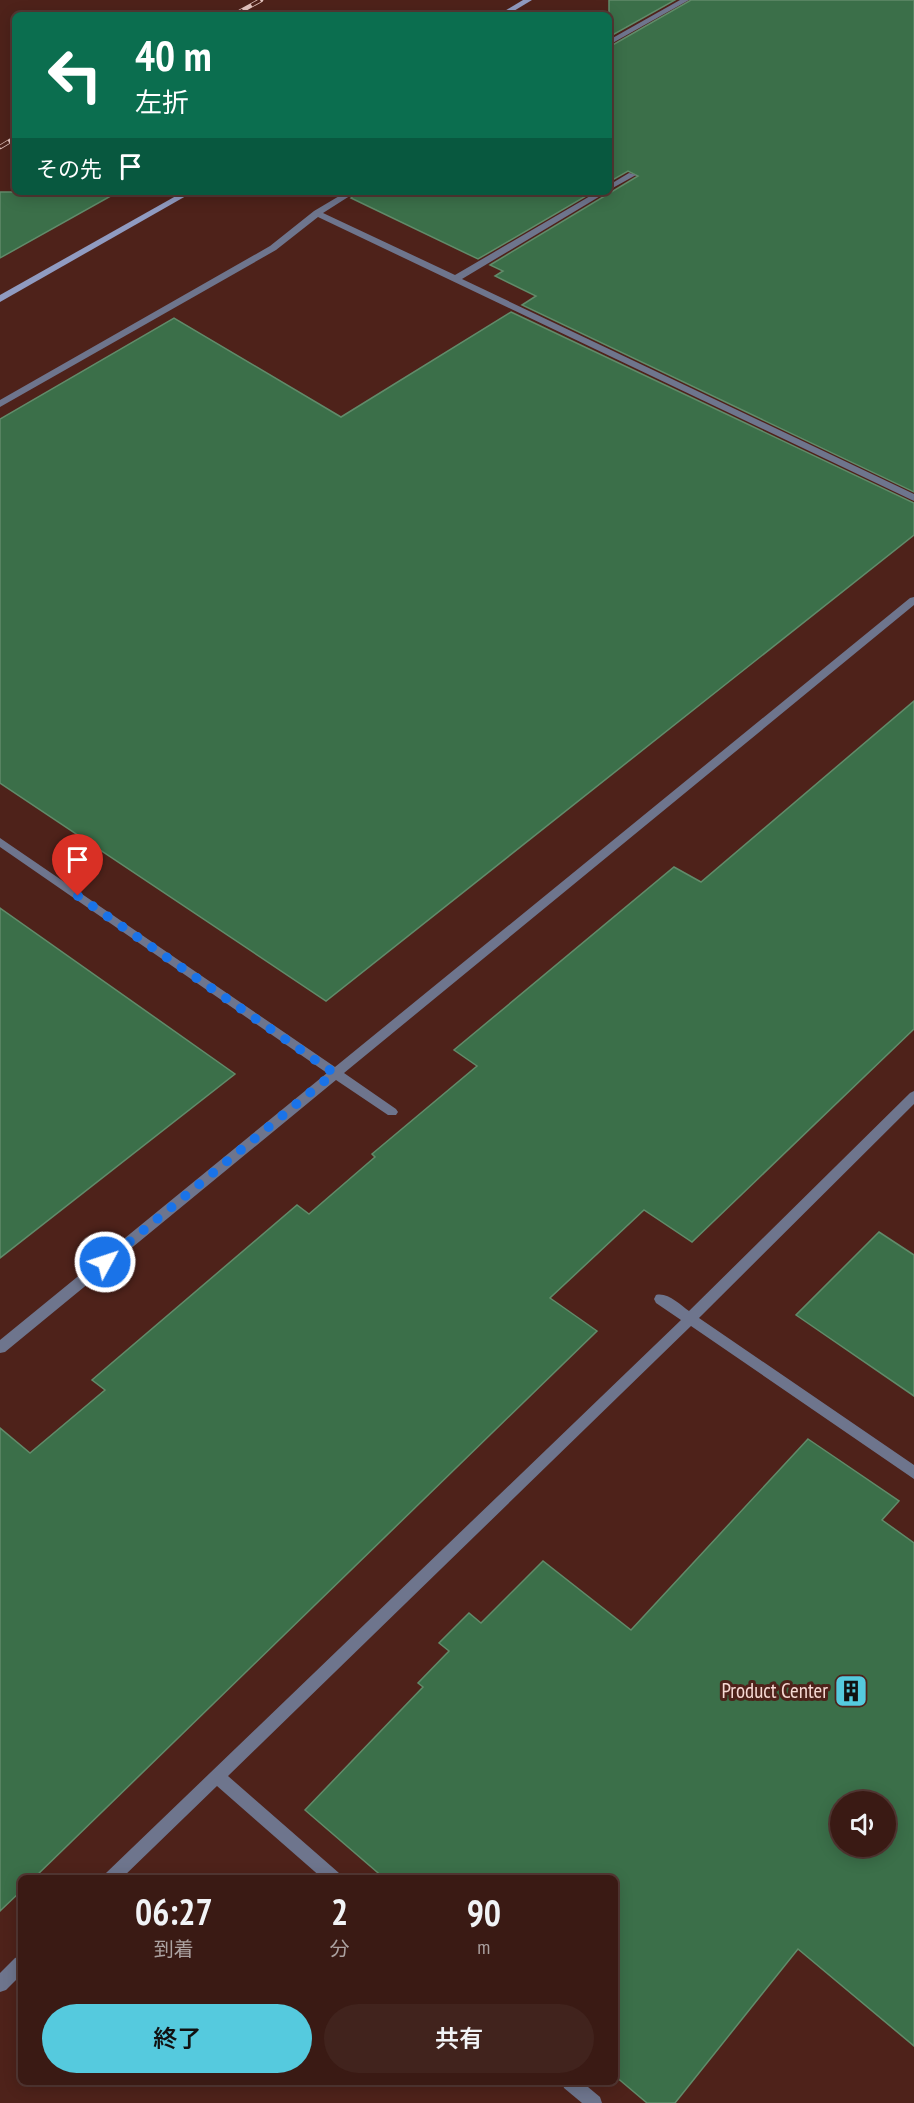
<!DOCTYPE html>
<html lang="ja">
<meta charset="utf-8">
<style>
:root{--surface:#3a1a14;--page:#41231d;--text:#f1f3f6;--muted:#aba1a0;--line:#543834;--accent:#55cade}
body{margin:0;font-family:"PT Sans Narrow","Noto Sans JP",sans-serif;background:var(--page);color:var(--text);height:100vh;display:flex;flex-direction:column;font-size:22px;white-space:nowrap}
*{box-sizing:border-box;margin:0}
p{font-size:20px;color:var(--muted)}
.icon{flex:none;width:33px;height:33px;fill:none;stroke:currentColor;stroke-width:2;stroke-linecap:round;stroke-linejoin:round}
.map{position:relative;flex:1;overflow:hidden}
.panel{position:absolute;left:18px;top:1875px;width:600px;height:210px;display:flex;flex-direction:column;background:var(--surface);border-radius:9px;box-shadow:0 3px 15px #0003,0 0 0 2px var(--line)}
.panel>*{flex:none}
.guide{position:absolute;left:12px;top:12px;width:600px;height:183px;border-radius:9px;box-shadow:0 3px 15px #0003,0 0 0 2px var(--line);background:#0b6e4f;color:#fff;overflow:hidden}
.tools{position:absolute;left:830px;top:1791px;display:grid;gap:12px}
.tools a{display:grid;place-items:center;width:66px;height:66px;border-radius:50%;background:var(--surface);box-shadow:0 3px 15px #0003,0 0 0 2px var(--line);font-size:30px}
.pin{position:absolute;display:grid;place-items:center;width:51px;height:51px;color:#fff;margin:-62px -26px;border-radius:50% 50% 50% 0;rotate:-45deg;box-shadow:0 0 6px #0007}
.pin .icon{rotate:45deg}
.me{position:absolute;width:66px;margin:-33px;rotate:50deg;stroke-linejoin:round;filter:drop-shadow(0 0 4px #0008)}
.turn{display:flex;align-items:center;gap:21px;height:126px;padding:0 24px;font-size:27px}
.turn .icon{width:78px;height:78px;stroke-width:2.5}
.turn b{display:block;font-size:42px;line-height:51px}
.then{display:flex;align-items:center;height:57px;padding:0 24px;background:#0003;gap:12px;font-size:22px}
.eta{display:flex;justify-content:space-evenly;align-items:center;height:102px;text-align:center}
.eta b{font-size:36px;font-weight:600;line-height:42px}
.button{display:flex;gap:12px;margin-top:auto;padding:12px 24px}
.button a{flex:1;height:69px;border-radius:36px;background:var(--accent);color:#111;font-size:24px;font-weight:600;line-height:69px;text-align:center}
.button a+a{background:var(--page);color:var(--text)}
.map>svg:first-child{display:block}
.building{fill:#3b6f49;stroke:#618b6a;stroke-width:1.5;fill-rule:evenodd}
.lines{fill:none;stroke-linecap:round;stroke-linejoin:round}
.lane{fill:#6e758d;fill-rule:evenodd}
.secondary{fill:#909bc1;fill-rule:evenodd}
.rail-casing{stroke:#e4c4bf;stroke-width:4.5}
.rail{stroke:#4e221a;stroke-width:3;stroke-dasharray:10;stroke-linecap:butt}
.route{stroke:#1a73e8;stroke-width:10;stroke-dasharray:0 18}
.labels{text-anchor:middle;stroke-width:6;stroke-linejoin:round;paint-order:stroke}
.near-poi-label{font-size:21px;fill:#f6d8d3;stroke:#4e221a;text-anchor:end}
</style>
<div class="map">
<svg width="914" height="2103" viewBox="0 0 914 2103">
<rect width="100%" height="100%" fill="#4e221a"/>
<g class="building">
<polygon points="609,0 675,0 609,37"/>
<polygon points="691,0 914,0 914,492 522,305 536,296 495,276 503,271 490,265 638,176 628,171 609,182 609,47"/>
<polygon points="0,192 118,192 0,258"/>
<polygon points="358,192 593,192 478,259 351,198"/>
<polygon points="511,312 914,503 914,535 326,1001 0,783 0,419 174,318 341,417"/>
<polygon points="914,701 914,1029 692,1242 644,1210 550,1298 597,1331 34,1878 21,1878 21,1891 0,1911 0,1428 30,1453 105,1390 92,1380 297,1205 309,1214 375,1157 372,1154 477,1066 454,1050 674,867 701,882"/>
<polygon points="0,908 235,1074 0,1258"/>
<polygon points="879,1232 914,1255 914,1396 796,1315"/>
<path d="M808,1439L899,1501L882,1520L914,1543V2046L798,1949L675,2103H647L615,2076V1878H384L305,1810L423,1687L418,1683L449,1651L439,1643L469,1613L481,1623L543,1561L631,1630ZM840,1802H885V1846H840Z"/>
</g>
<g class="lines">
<g class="lane">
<polygon points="680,0 689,0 609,45 609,40"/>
<polygon points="629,173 636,175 609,190 609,185"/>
<polygon points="346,192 356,192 323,213 455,275 597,192 607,192 462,279 914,494 914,501 318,217 276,250 0,407 0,400 270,246 314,211"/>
<polygon points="914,597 914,605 344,1073 396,1109 398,1112 396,1115 388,1115 336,1080 5,1352 0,1353 0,1340 327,1073 0,847 0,838 335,1067 910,598"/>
<path d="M914,1091V1104L699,1318L914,1465V1479L691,1326L228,1776L339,1873L342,1878H322L217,1786L122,1878H103L106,1873L681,1320L656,1303L654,1299L656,1295C668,1292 680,1305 689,1311L910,1093Z"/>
<polygon points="21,1956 21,1975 6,1990 0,1992 0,1973 15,1958"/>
<polygon points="562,2082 582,2082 600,2097 602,2103 582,2103 564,2088"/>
</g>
<g class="secondary">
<polygon points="523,0 532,0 507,15 498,15"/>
<polygon points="183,192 193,192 0,302 0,295"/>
</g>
<g class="rail-casing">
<g id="rail">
<polyline points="234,15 261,0"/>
<polyline points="0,147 15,138"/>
</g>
</g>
<use href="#rail" class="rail"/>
</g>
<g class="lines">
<polyline class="route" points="78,896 334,1073 105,1262"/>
</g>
<defs>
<g id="building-square" transform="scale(1.725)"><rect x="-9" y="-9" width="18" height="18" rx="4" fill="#55cade" stroke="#4e221a"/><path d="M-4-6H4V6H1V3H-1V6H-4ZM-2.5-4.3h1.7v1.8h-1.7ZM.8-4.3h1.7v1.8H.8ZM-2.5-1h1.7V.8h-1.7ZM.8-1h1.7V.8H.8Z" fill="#111"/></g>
</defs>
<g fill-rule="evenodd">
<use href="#building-square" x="851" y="1691"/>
</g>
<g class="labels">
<g class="near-poi-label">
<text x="828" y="1698">Product Center</text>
</g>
</g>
</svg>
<div class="tools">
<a><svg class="icon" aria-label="sound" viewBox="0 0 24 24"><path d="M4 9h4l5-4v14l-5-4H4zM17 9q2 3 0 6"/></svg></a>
</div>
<div class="pin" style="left:78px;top:896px;background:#d93025"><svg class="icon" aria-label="arrive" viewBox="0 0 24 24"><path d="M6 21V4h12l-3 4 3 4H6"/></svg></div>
<svg class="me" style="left:105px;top:1262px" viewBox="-20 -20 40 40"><circle r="17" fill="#1a73e8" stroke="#fff" stroke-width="3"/><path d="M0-11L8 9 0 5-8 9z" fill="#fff"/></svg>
<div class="guide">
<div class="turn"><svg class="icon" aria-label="left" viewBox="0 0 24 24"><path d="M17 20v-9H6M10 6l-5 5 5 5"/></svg><div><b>40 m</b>左折</div></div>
<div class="then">その先<svg class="icon" aria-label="arrive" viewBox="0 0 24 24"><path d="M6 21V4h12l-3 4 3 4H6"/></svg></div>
</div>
<section class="panel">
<div class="eta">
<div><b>06:27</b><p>到着</p></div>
<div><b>2</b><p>分</p></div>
<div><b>90</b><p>m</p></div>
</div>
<div class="button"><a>終了</a><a>共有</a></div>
</section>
</div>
